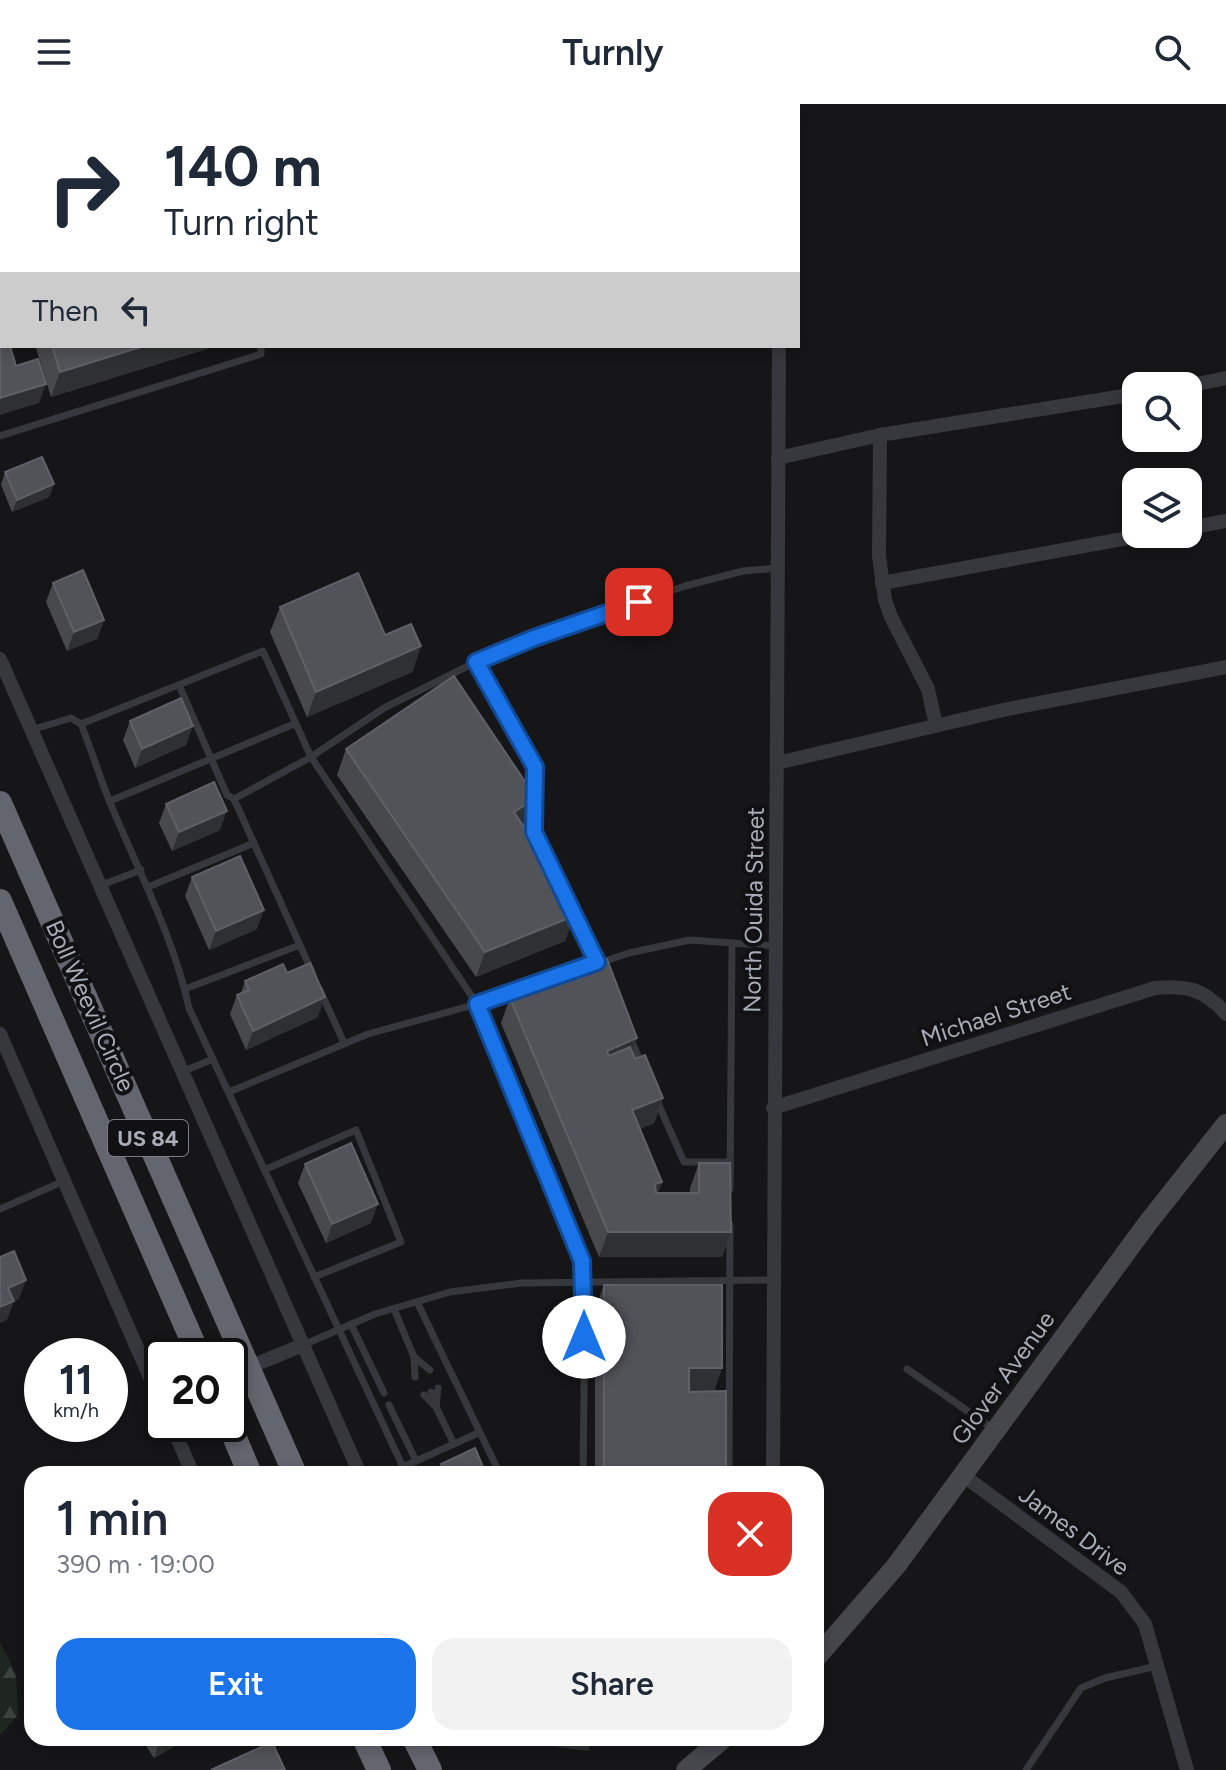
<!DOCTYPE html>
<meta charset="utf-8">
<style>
:root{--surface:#fff;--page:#f2f2f3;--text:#1f2937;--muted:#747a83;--accent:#1a73e8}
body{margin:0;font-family:Figtree,sans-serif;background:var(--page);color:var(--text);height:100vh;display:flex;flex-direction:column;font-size:30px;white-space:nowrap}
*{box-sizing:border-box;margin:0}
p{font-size:26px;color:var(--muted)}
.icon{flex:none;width:44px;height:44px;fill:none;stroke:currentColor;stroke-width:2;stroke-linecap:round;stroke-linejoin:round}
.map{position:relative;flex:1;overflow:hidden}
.details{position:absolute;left:24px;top:1362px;width:800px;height:280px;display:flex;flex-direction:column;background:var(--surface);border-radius:24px;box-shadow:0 4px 12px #0003}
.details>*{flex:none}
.top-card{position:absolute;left:0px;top:0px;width:800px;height:244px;box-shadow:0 4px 12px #0003;background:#fff;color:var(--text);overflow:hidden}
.tools{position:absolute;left:1122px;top:268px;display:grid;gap:16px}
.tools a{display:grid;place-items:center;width:80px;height:80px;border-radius:16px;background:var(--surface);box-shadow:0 4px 12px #0003;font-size:40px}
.speed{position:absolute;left:24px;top:1234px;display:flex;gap:16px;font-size:40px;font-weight:700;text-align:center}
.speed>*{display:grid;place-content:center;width:104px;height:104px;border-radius:50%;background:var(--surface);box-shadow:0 4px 12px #0003;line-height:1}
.speed small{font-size:20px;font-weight:400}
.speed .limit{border:4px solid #111;border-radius:12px;background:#fff;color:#111}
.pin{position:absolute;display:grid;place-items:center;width:68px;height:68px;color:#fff;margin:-34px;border-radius:16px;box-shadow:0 4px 12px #0006}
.me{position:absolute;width:88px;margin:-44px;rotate:0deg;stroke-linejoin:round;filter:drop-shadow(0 0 6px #0008)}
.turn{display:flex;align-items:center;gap:28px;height:168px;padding:0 32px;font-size:36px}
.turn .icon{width:104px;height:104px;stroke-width:2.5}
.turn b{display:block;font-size:56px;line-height:68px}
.then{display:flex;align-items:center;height:76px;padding:0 32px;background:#0003;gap:16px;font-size:30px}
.round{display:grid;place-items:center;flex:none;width:84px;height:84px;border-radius:24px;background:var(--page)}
.summary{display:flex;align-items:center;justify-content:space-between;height:136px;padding:0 32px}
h1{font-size:48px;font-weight:600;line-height:60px}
.cta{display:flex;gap:16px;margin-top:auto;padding:16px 32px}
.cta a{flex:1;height:92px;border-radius:24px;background:var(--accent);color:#fff;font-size:32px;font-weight:600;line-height:92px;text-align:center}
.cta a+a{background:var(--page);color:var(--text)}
header{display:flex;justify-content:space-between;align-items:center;height:104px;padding:0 32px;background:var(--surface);font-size:36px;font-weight:600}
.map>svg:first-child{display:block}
.forest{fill:url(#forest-firs)}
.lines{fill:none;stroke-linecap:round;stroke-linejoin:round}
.lane{stroke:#37383d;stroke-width:7}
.street{stroke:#37383d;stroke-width:14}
.secondary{stroke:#45474d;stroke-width:20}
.highway{stroke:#63666e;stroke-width:24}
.wall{fill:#47494d}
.shaded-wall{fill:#2f3033}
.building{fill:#525359;stroke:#5f6168;stroke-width:2}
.route-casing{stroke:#114b97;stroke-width:20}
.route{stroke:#1a73e8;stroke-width:14}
.labels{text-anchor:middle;stroke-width:8;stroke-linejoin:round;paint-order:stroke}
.shield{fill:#111113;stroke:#7b7e86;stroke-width:2}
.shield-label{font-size:22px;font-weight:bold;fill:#a8adb8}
.street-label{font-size:24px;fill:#a8adb8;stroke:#111113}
</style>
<header><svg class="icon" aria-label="menu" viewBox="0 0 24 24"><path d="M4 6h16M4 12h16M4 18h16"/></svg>Turnly<svg class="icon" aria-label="search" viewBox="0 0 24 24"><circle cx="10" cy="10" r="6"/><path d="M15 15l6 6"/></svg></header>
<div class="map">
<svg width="1226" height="1666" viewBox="0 0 1226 1666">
<defs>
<pattern id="forest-firs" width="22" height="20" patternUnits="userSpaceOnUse" patternTransform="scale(2)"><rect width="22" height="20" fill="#1e261f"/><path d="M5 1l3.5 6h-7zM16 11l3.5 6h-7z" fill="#3c433d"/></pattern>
</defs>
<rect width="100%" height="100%" fill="#161618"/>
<polygon class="forest" points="0,1538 16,1570 18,1611 0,1631"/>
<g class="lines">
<g class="lane">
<polyline points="0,226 2,225"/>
<polyline points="0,332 261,250 261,242"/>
<polyline points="476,558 535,663 534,728 556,774"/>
<polyline points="179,581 227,691 234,695 311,653 384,604 476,558 534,534 685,482 743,467 778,464"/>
<polyline points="81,620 263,547 311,653 477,900 582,1157 585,1206 583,1370"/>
<path d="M31,626L71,614L81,620C91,645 99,671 109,696C137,765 173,830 189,904L403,1363L387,1370"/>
<polyline points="234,695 312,868"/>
<polyline points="110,697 294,620"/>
<polyline points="99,782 141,766"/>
<polyline points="148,783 254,739"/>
<polyline points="567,796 599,864"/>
<polyline points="185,885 300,841"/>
<polyline points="320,886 344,939"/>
<polyline points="630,934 641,959"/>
<polyline points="182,968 213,955"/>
<polyline points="229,988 368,930 477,900 629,849 690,836 775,842"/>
<polyline points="657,997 684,1058 730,1058"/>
<polyline points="264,1066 356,1026 401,1138 314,1173"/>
<polyline points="730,1085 732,839"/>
<polyline points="0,1105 64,1077"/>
<polyline points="417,1198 500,1370"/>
<polyline points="394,1205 414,1253 430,1266"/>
<polyline points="351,1220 384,1289"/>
<polyline points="303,1241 375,1210 450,1188 522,1179 773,1176"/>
<polyline points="414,1253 415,1273"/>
<polyline points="907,1265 995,1326"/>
<polyline points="438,1284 436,1303 454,1340"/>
<polyline points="431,1288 436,1301"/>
<polyline points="424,1291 436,1303"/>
<polyline points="389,1301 416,1357"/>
<polyline points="405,1370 403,1363 478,1329"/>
<polyline points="729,1370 730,1121"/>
<polyline points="268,1643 283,1634"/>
<polyline points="1026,1666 1081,1584 1105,1574 1157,1562"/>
</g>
<g class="street">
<polyline points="781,2 781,0"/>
<polyline points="1187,282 1226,274"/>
<polyline points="880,331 879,452 885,496 891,513 928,585 936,621"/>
<polyline points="778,354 880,331 1136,290"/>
<polyline points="1188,424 1226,417"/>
<polyline points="882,479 1150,430"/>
<polyline points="0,555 360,1370"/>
<polyline points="777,659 1003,606 1226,563"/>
<polyline points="0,930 162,1301"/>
<path d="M773,1004L1155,884C1186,881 1205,885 1226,910"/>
<polyline points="230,1271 303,1241"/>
<polyline points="171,1320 193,1370"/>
<polyline points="773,1370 779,242"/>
<polyline points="964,1372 1121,1488 1145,1520 1187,1666"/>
</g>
<g class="secondary">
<polyline points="816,1554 896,1462 1147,1120 1226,1020"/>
<polyline points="686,1666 724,1634"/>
</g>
<g class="highway">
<polyline points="0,699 295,1370"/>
<polyline points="0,797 199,1252"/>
<polyline points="229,1320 250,1370"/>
<polyline points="364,1634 379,1666"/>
<polyline points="414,1634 430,1666"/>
</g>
</g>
<g class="wall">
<polygon points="37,242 216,242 51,293 36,244"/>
<polygon points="5,368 54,380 49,393 12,408 1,381"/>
<polygon points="53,479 104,516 97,535 67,547 46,498"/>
<polygon points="280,503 385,531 421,542 412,568 307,613 270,528"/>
<polygon points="130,617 186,641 135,664 123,636"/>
<polygon points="346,645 527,719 523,722 574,812 565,837 476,873 337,671"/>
<polygon points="166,700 220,726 172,747 159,719"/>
<polygon points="192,773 257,825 209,846 185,792"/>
<polygon points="287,869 318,913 246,946 230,910 237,891 241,889 245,877"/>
<polygon points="510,894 637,934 632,947 635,955 663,994 654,1019 640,1025 662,1078 658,1089 690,1089 690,1084 699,1059 731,1128 722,1153 599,1153 501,919"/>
<polygon points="305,1060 371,1119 326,1139 298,1079"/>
<polygon points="604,1181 722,1264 714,1287 726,1370 595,1370 595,1206"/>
<polygon points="441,1360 486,1370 437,1370"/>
<polygon points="141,1634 188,1634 154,1654"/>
</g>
<g class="shaded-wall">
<polygon points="2,24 2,46 0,47 0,25"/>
<polygon points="144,242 216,242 51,293 60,268"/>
<polygon points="46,280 39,299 0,311 0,294"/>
<polygon points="54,380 49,393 12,408 17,396"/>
<polygon points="104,516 97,535 67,547 74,528"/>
<polygon points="421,542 412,568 307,613 316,588"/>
<polygon points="193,622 186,641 135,664 142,645"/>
<polygon points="536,694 527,719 505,734 514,708"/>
<polygon points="227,707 220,726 172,747 179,728"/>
<polygon points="264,806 257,825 209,846 216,827"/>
<polygon points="574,812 565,837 476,873 485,848"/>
<polygon points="325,893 318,913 246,946 253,927"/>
<polygon points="637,934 628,959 598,972 607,947"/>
<polygon points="663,994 654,1019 623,1032 632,1006"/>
<polygon points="662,1078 653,1103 655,1080"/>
<polygon points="378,1100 371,1119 326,1139 332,1120"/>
<polygon points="608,1128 731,1128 722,1153 599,1153"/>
<polygon points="26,1176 19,1195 14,1197 7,1216 0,1219 0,1203 8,1184"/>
<polygon points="689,1264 722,1264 713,1289 680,1289"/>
<polygon points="163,1634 188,1634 154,1654 160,1635"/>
<polygon points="523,1634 593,1634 588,1647 521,1638"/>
</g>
<g class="building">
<polygon points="0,0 34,0 35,2 2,2 2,24 0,25"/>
<polygon points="2,240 2,242 10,242 16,262 38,255 46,280 0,294 0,241"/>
<polygon points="52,242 144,242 60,268"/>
<polygon points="42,353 54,380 17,396 5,368"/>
<polygon points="83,466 104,516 74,528 53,479"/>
<polygon points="358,469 385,531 411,520 421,542 316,588 280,503"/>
<polygon points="454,572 536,694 514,708 556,771 574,812 485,848 346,645"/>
<polygon points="181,594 193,622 142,645 130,617"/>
<polygon points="214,678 227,707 179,728 166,700"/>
<polygon points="240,752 264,806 216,827 192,773"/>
<polygon points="607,855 637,934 607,947 609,952 630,943 635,955 645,951 663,994 632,1006 662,1078 655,1080 656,1089 699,1089 699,1059 730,1059 731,1128 608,1128 510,894"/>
<polygon points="310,859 325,893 253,927 237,891 249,886 245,877 283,860 287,869"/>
<polygon points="351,1039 378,1100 332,1120 305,1060"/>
<polygon points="14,1147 26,1176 8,1184 14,1197 0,1203 0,1153"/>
<polygon points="604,1181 722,1181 722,1264 689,1264 689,1288 726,1287 726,1370 604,1370"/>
<polygon points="475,1344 486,1370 445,1370 441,1360"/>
<polygon points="272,1638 285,1666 211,1666"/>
</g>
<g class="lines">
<g class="route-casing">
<polyline id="route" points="584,1233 582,1157 477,900 597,858 534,728 535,663 476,558 534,534 639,498"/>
</g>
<use href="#route" class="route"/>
</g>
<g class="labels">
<rect class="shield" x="108" y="1016" width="80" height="36" rx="6"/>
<g class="shield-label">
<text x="148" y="1042">US 84</text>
</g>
<g class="street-label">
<text transform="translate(754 806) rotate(-89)" y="8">North Ouida Street</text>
<text transform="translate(90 902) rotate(66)" y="8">Boll Weevil Circle</text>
<text transform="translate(996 911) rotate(-18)" y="8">Michael Street</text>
<text transform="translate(1003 1274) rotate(-54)" y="8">Glover Avenue</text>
<text transform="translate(1074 1427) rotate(37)" y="8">James Drive</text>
</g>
</g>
</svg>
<div class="tools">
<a><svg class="icon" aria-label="search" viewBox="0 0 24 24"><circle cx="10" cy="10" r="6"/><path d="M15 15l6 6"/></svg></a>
<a><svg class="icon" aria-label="layers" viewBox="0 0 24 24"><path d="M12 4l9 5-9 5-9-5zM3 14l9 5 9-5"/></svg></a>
</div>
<div class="speed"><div>11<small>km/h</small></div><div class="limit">20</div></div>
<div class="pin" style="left:639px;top:498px;background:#d93025"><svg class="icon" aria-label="arrive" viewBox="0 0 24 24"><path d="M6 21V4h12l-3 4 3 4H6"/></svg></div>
<svg class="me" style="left:584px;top:1233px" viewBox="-20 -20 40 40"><circle r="19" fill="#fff"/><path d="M0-13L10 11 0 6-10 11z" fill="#1a73e8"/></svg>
<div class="top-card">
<div class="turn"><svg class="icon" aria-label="right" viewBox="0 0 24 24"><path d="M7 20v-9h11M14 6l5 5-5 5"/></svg><div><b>140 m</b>Turn right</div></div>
<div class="then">Then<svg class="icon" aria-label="left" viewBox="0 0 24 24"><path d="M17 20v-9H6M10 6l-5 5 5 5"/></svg></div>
</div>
<section class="details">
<div class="summary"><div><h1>1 min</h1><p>390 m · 19:00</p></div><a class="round" style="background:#d93025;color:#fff"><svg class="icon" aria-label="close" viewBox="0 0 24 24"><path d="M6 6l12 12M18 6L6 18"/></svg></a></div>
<div class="cta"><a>Exit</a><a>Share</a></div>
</section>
</div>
